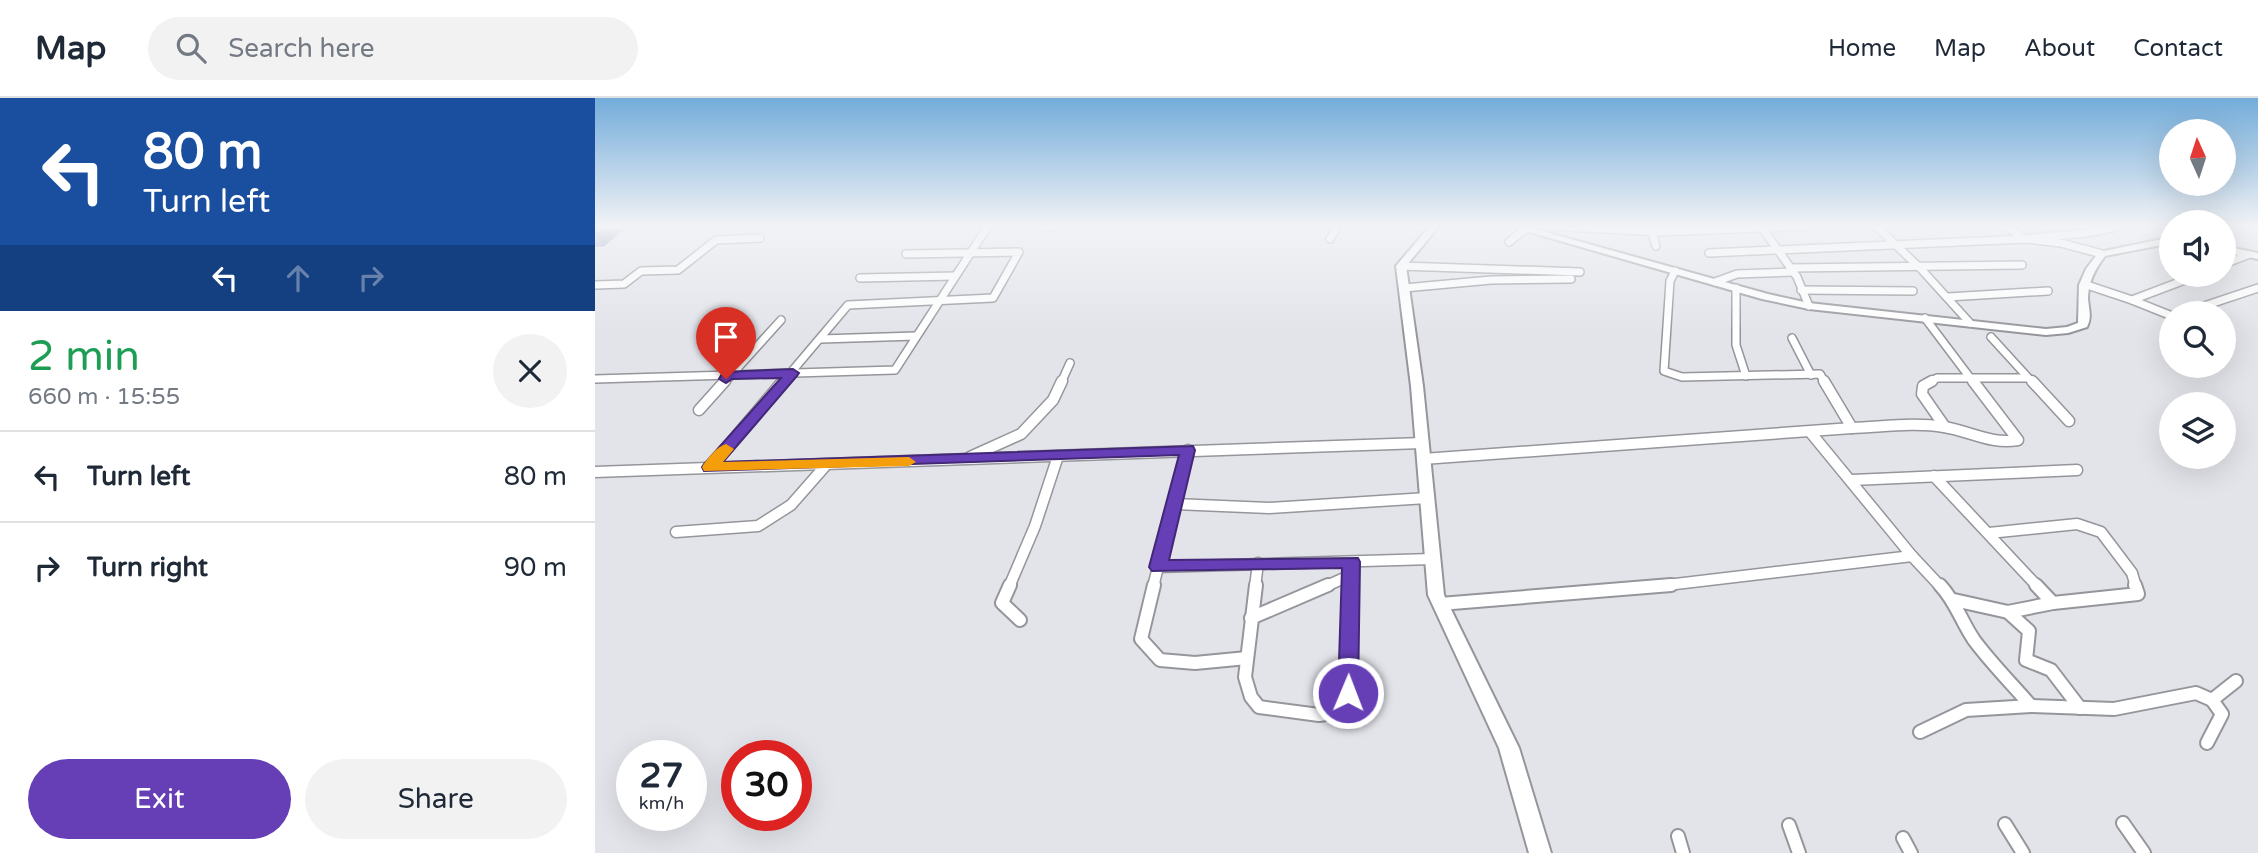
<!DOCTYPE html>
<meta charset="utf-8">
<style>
:root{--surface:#fff;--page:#f2f2f3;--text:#1f2937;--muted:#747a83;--line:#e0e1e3;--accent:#663eb6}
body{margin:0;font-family:"Varela Round",sans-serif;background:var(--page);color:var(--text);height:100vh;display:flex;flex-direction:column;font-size:26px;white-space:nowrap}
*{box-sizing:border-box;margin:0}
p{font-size:23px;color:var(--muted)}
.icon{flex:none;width:38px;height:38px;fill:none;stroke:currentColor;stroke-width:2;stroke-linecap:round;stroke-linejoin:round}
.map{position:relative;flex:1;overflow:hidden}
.panel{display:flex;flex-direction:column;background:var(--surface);width:595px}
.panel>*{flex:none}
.hud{background:#1a4fa0;color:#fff;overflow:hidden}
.needle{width:46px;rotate:357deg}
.tools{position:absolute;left:1564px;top:21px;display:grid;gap:14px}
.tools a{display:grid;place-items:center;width:77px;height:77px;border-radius:50%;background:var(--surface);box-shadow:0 7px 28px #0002;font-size:35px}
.speed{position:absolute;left:21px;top:642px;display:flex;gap:14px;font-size:35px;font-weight:700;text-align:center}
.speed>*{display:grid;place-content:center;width:91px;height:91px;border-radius:50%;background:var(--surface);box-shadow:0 7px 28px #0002;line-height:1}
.speed small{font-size:18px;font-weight:400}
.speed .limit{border:10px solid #d22;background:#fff;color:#111}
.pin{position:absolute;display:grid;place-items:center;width:60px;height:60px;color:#fff;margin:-72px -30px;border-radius:50% 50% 50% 0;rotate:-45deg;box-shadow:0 0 7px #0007}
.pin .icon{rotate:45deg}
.me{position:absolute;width:77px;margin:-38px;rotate:1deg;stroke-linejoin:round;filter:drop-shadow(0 0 5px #0008)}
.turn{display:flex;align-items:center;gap:24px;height:147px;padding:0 28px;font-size:32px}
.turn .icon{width:91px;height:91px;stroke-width:2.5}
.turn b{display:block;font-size:49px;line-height:60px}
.lanes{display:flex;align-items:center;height:66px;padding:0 28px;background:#0003;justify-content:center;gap:35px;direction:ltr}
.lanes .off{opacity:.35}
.round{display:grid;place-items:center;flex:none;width:74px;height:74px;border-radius:37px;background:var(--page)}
.summary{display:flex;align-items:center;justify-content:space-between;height:119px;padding:0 28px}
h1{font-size:42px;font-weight:600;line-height:52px;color:#1e9e55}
.button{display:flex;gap:14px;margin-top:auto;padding:14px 28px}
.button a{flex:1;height:80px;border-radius:42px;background:var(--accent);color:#fff;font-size:28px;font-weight:600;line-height:80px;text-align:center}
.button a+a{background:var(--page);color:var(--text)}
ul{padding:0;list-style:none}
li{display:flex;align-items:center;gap:21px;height:91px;padding:0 28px;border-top:2px solid var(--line)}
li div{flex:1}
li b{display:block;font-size:26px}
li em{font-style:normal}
header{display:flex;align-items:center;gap:42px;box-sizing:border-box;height:98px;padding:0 35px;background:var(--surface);border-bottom:2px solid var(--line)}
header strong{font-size:33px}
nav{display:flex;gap:38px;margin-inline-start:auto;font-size:24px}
.search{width:490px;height:63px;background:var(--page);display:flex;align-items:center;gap:18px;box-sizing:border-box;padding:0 24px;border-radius:38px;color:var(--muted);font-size:26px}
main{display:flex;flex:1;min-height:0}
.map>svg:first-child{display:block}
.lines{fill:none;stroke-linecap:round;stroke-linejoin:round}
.street-far2-casing{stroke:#94969b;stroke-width:10}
.street-far1-casing{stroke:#94969b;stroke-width:13}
.street-casing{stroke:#94969b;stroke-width:16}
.secondary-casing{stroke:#94969b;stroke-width:4}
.street-far2{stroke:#fff;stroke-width:7}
.street-far1{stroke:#fff;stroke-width:10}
.street{stroke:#fff;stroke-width:12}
.secondary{fill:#fff;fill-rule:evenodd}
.wall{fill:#909dcd}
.shaded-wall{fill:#757fa7}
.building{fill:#a7b6ee;stroke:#757fa7;stroke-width:2}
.route{fill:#663eb6;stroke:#422876;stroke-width:2}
.slow{fill:#f59e0b}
</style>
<header>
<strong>Map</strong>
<div class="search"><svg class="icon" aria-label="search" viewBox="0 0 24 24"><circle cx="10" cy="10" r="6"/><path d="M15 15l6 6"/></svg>Search here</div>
<nav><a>Home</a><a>Map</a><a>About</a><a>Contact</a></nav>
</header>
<main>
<section class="panel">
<div class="hud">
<div class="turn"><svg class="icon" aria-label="left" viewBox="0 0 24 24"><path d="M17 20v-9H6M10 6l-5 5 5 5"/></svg><div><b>80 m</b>Turn left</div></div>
<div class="lanes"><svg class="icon" aria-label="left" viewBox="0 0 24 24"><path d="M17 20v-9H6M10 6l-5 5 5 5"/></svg><svg class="icon off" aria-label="ahead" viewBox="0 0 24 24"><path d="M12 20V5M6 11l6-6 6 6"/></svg><svg class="icon off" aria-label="right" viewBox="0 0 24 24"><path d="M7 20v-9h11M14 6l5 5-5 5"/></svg></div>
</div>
<div class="summary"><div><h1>2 min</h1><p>660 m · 15:55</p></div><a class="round"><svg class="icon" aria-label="close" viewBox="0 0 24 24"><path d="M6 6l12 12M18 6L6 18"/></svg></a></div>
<ul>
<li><svg class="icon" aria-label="left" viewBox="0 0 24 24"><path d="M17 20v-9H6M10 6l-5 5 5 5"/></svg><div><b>Turn left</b></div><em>80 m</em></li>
<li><svg class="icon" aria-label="right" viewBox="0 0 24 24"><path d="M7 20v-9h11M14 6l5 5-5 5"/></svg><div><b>Turn right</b></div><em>90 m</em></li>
</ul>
<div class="button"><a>Exit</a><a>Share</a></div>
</section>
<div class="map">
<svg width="1663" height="755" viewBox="0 0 1663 755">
<rect width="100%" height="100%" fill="#e3e4ea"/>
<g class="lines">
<g class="street-far2-casing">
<g id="street-far2">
<polyline points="448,128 458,128"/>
<polyline points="953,128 1064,134 1215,128"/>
<polyline points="1281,128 1326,171 1375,225"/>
<path d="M1411,128L1430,141C1462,137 1495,137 1525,128"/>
<polyline points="1168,131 1202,179 1214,208"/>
<polyline points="1057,134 1061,148"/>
<polyline points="735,141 743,128"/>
<polyline points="914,144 929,132"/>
<polyline points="1114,155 1430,141 1466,145 1507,156"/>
<polyline points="1629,166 1652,157"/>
<polyline points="806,168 985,174"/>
<polyline points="1196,170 1427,167"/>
<polyline points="1080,173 1075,183 1069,273 1087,279 1225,276 1230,285"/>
<polyline points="265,180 360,178"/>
<polyline points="1120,184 1142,176 1198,174"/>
<polyline points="1489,186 1537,202 1603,177"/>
<polyline points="0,187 29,186 46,173 83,172 121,142 165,140"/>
<polyline points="809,190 896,182 976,181"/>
<polyline points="1141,190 1141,247 1151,278"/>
<polyline points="1206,192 1318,193"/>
<polyline points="1353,199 1453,193"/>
<polyline points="1537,202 1577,218"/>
<polyline points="1588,215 1663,190"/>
<polyline points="1330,220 1379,285"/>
<polyline points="1396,239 1438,285"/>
<polyline points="1197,240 1216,277"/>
<polyline points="226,241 321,238"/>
<polyline points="0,281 300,272 393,128"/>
<polyline points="129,285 186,222"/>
<polyline points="187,285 253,207 398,200 424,154 311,156"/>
<polyline points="466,285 475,265"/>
<polyline points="1334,285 1342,280 1431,280"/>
</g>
</g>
<g class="street-far1-casing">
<g id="street-far1">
<polyline points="1337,283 1328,288 1327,296 1350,329"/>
<polyline points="1437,283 1474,323"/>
<polyline points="104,312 130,283"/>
<path d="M1257,330C1287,329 1319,324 1349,329C1375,333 1396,347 1423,342L1378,283"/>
<polyline points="1216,335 1317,458 1346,489"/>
<polyline points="593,352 563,469 837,461"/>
<polyline points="375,359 426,336 458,302 467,283"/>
<polyline points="828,361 1257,330 1229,283"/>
<polyline points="115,369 188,283"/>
<polyline points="0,374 827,345"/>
<polyline points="1339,378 1443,489"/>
<polyline points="1257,382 1482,372"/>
<polyline points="580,406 674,410 832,400"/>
<polyline points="81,434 163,428 196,407 232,366"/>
<polyline points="1394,435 1482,426 1506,434 1537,475 1541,489"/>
<polyline points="414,489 440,428 463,358"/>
<polyline points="558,489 563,469"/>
<polyline points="660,489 663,465"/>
<polyline points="729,489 756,477"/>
<polyline points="756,489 757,464"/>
<polyline points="1055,489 1317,458"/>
</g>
</g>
<g class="street-casing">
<g id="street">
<polyline points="415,487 407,505 425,522"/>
<polyline points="559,487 546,541 565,562 600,565 652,560"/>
<polyline points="661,487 650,579 656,599 664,609 724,617 750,613 756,487"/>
<path d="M1345,487C1361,504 1366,523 1379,542C1396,565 1417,586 1436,608"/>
<polyline points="1441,487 1458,505"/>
<polyline points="1359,502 1413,514 1458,505 1543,496 1540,487"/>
<polyline points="845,506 1076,487"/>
<polyline points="1413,514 1434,533 1431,562 1456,572 1485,610"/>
<polyline points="656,520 733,487"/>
<polyline points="1325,634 1371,612 1436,608 1519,611 1601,595 1617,602"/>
<polyline points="1612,645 1627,616 1617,602 1641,583"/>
<polyline points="1528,725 1549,755"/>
<polyline points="1410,726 1428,755"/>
<polyline points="1194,727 1204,755"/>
<polyline points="1083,738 1088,755"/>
<polyline points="1308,740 1316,755"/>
</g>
</g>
<g class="secondary-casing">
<g id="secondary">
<polygon points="835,128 844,128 811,168 828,288 849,497 924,650 956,755 934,755 904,650 833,497 816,288 801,168"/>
<path d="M913,128H929L1173,196L1214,205L1451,231L1472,229L1483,225L1484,187L1491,171L1504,154L1577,139V145L1510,158C1500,171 1493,184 1493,201C1494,212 1497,219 1492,229L1473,235L1451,237L1214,211L1167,201Z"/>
<polygon points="1629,148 1663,155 1663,161 1629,154"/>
</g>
</g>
<use href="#street-far2" class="street-far2"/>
<use href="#street-far1" class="street-far1"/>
<use href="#street" class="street"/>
<use href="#secondary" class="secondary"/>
</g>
<polygon class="wall" points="0,128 33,128 8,149 0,149"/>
<polygon class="shaded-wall" points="13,128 33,128 8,149 2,137"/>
<polygon class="building" points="0,128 13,128 0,137"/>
<linearGradient id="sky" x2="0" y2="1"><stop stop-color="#73acda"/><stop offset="0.55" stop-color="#f2f3f6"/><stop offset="1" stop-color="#f2f3f6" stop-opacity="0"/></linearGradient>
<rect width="1663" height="234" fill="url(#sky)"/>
<polygon class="route" points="198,271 204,275 202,278 128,364 598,348 600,352 574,462 763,460 765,464 763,595 760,601 753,603 746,601 743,595 747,470 557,473 554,469 584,357 109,373 107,369 109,366 186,280 137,281 131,285 124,281 128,274"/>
<path class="slow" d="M131,346L139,351L128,364L314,359L321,364L314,368L109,373L107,369C112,361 121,349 131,346Z"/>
</svg>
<div class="tools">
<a><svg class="needle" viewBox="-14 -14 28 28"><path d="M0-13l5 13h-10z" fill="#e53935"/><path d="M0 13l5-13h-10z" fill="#747a83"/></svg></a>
<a><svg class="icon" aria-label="sound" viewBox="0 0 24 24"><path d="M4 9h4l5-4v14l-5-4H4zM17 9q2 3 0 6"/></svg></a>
<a><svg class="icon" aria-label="search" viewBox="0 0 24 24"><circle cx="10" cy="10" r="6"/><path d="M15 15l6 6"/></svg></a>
<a><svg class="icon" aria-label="layers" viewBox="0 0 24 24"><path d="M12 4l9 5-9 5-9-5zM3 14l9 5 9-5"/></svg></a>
</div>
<div class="speed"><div>27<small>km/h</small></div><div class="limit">30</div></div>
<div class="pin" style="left:131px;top:281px;background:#d93025"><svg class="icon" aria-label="arrive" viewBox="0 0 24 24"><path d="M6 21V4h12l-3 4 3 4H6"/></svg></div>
<svg class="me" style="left:753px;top:595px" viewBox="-20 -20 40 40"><circle r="17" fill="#663eb6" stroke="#fff" stroke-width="3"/><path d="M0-11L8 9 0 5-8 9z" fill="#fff"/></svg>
</div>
</main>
